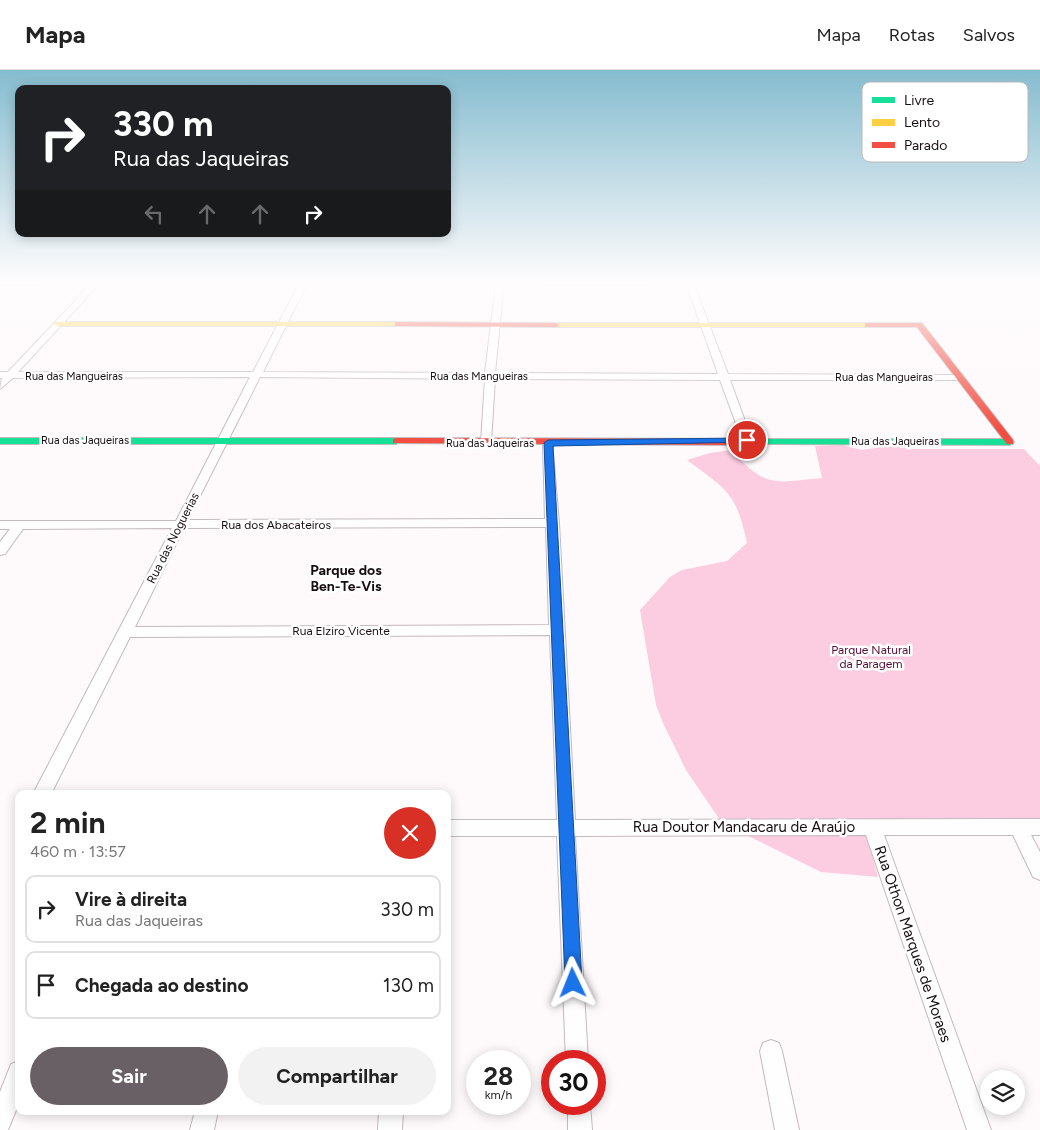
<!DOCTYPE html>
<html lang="pt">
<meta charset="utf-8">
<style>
:root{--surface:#fff;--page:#f2f2f2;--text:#222;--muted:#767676;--line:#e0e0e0;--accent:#686064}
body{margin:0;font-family:Figtree,sans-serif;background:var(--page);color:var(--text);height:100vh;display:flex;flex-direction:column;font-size:19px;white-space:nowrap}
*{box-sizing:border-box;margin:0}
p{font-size:16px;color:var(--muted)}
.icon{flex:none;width:28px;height:28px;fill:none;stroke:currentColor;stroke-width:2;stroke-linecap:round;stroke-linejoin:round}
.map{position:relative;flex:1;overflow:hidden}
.side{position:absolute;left:15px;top:720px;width:436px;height:325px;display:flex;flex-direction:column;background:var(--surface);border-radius:10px;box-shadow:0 2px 12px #0003}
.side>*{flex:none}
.banner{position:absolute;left:15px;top:15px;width:436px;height:152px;border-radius:10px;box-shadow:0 2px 12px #0003;background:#202124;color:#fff;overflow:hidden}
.tools{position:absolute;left:980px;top:1000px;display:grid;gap:10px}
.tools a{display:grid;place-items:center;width:45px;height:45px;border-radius:50%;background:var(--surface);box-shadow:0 2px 12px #0003;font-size:25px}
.speed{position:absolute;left:466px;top:980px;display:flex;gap:10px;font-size:25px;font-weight:700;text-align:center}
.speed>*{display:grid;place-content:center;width:65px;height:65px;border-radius:50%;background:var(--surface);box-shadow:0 2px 12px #0003;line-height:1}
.speed small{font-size:12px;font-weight:400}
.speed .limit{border:8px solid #d22;background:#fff;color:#111}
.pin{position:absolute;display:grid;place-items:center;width:42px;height:42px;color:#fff;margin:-21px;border:2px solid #fff;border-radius:50%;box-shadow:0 1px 5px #0007}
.me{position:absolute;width:55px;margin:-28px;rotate:358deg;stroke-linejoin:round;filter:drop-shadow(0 0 4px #0008)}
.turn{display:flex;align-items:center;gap:18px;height:105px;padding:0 15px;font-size:22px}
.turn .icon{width:65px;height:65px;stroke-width:2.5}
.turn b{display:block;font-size:35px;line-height:42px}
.lanes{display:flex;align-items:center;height:48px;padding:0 15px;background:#0003;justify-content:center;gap:25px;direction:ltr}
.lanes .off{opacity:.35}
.round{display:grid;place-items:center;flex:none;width:52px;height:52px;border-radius:26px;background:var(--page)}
.head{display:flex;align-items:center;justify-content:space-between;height:85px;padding:0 15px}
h1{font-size:30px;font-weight:700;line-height:38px}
.primary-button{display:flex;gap:10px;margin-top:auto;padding:10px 15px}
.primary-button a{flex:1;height:58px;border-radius:30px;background:var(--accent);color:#fff;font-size:20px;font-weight:700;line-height:58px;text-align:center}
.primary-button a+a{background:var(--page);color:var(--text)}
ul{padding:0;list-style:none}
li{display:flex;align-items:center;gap:15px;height:68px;margin:0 10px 8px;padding:0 5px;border:2px solid var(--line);border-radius:10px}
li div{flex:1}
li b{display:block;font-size:19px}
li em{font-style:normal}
header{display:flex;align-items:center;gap:30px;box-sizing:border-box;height:70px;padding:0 25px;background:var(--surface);border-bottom:1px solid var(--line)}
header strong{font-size:24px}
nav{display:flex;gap:28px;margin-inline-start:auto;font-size:18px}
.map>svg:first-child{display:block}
.forest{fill:#fccce0}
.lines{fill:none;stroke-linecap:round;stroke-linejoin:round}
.street-casing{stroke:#c3babd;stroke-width:2}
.fast-casing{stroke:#c3babd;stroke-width:2}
.slow-casing{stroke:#c3babd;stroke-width:2}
.jam-casing{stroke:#c3babd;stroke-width:2}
.street{fill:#fffefe;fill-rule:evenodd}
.fast{fill:#16e098;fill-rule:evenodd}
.slow{fill:#ffcf43;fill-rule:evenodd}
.jam{fill:#f24e42;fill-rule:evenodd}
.route{fill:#1a73e8;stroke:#114b97}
.labels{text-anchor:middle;stroke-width:5;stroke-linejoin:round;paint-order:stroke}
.far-street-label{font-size:11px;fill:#180e12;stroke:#fff}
.street-label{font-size:12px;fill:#180e12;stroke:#fff}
.park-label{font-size:12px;fill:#530b32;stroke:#fff}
.neighbourhood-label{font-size:14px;font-weight:bold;fill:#180e12;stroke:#fff}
.near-street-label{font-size:15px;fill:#180e12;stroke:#fff}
.key{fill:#fff;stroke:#bab7b8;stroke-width:1}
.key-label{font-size:14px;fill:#180e12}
</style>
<header>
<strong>Mapa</strong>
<nav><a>Mapa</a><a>Rotas</a><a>Salvos</a></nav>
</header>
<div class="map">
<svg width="1040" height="1060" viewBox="0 0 1040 1060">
<rect width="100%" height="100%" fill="#fef9fb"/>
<path class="forest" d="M842,375L862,380L888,376L914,379H1024L1040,396V762L864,756L878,807L821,802L722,753L686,700L663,653L656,635L640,540L670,507L682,500L727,491L747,473C736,422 727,420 687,390L710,383L731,380C766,418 773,413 822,408L815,376Z"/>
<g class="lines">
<g class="street-casing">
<g id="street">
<polygon points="0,212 77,212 73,214 0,215"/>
<path d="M93,212H101L18,302H253L300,212H308L263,302L485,303L496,212H504L495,303L718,304L687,216L513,214L509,212H693L728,304L962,305L964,307L959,310H730L752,370L747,373L742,370L720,310L495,309L491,373L486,376L481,373L485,309L260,307L188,450L545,449L543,373L544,371H552L559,453L575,750L1040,749V765H1031L1040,782V810L1033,807L1013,765H884L991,1060H967L866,765L575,766L588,991H566L557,766H448V750H557L550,565L130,567L51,724H33L172,458L23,459L5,484L0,485V472L10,459H0V451H176L250,307L13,308L0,319L2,308H0V302H8ZM546,457L549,555L135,557L184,458Z"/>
<polygon points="771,970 779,973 782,981 799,1060 775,1060 760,981 763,973"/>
<polygon points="19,991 19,1033 8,1060 0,1060 0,1022 11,994"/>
<polygon points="568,1034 590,1034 592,1060 568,1060"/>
<polygon points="195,1041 218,1041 214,1060 190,1060"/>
<polygon points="379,1041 403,1041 402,1060 378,1060"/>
</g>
</g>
<g class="fast-casing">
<g id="fast">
<polygon points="0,368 396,368 400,371 396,374 0,374"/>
<polygon points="733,369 1010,369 1014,372 1010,375 730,374 729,372"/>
</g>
</g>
<g class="slow-casing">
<g id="slow">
<polygon points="55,252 398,252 402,254 398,256 58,256 54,254"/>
<polygon points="553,253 868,253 872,255 868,257 553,257"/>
</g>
</g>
<g class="jam-casing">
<g id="jam">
<polygon points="395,252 556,253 560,255 556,257 398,256 395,256"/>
<polygon points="865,253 922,253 1013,370 1013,374 1007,374 917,257 865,257"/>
<polygon points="396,368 733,369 737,372 733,375 393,373 393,369"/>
</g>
</g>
<use href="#street" class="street"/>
<use href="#fast" class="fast"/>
<use href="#slow" class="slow"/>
<use href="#jam" class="jam"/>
</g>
<linearGradient id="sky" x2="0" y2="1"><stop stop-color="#85bccf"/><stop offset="0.59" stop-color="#fffcfd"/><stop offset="1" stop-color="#fffcfd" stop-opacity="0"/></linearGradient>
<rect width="1040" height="360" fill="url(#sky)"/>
<polygon class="route" points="747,368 750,369 750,372 553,376 582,913 579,919 573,922 567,919 565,913 544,373 548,370"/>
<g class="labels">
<g class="far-street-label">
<text x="74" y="310">Rua das Mangueiras</text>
<text x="479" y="310">Rua das Mangueiras</text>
<text x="884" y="311">Rua das Mangueiras</text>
<text x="85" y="374">Rua das Jaqueiras</text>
<text x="895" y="375">Rua das Jaqueiras</text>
<text x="490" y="377">Rua das Jaqueiras</text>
</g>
<g class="street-label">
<text x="276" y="459">Rua dos Abacateiros</text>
<text transform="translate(173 468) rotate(-63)" y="4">Rua das Noguerias</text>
<text x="341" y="565">Rua Elziro Vicente</text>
</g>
<g class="park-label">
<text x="871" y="584">Parque Natural<tspan x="871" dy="14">da Paragem</tspan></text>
</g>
<g class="neighbourhood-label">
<text x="346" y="505">Parque dos<tspan x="346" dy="16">Ben-Te-Vis</tspan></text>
</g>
<g class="near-street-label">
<text x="744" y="762">Rua Doutor Mandacaru de Araújo</text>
<text transform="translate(913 874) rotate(71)" y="5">Rua Othon Marques de Moraes</text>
</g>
</g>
<rect x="862" y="12" width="166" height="80" rx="8" class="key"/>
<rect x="872" y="27" width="23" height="6" fill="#16e098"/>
<rect x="872" y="49" width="23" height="7" fill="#ffcf43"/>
<rect x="872" y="72" width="23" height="6" fill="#f24e42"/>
<g class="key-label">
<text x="904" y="35">Livre</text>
<text x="904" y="57">Lento</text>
<text x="904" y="80">Parado</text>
</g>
</svg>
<div class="tools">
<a><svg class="icon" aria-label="layers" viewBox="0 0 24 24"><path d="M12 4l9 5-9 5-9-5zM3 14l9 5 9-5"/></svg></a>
</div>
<div class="speed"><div>28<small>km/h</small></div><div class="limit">30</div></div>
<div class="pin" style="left:747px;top:370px;background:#d93025"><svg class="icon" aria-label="arrive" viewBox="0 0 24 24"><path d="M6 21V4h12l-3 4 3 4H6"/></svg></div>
<svg class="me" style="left:573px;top:913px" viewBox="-20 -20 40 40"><path d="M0-17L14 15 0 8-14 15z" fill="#1a73e8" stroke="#fff" stroke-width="4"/></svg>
<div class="banner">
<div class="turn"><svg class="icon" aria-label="right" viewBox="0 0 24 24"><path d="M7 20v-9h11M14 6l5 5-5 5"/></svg><div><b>330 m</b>Rua das Jaqueiras</div></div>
<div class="lanes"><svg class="icon off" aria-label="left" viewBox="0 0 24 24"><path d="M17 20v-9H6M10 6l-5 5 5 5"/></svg><svg class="icon off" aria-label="ahead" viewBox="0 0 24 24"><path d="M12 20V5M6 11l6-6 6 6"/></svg><svg class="icon off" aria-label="ahead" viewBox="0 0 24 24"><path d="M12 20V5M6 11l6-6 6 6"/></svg><svg class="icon" aria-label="right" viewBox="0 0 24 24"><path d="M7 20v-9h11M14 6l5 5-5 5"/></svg></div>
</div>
<section class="side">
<div class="head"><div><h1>2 min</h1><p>460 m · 13:57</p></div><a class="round" style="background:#d93025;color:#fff"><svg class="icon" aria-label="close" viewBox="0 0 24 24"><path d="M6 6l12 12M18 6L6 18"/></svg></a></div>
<ul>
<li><svg class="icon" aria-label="right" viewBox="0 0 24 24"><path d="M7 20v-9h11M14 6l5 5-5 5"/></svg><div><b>Vire à direita</b><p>Rua das Jaqueiras</p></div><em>330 m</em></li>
<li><svg class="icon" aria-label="arrive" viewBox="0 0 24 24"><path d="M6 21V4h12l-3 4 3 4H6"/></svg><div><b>Chegada ao destino</b></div><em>130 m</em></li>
</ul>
<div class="primary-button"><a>Sair</a><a>Compartilhar</a></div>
</section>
</div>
